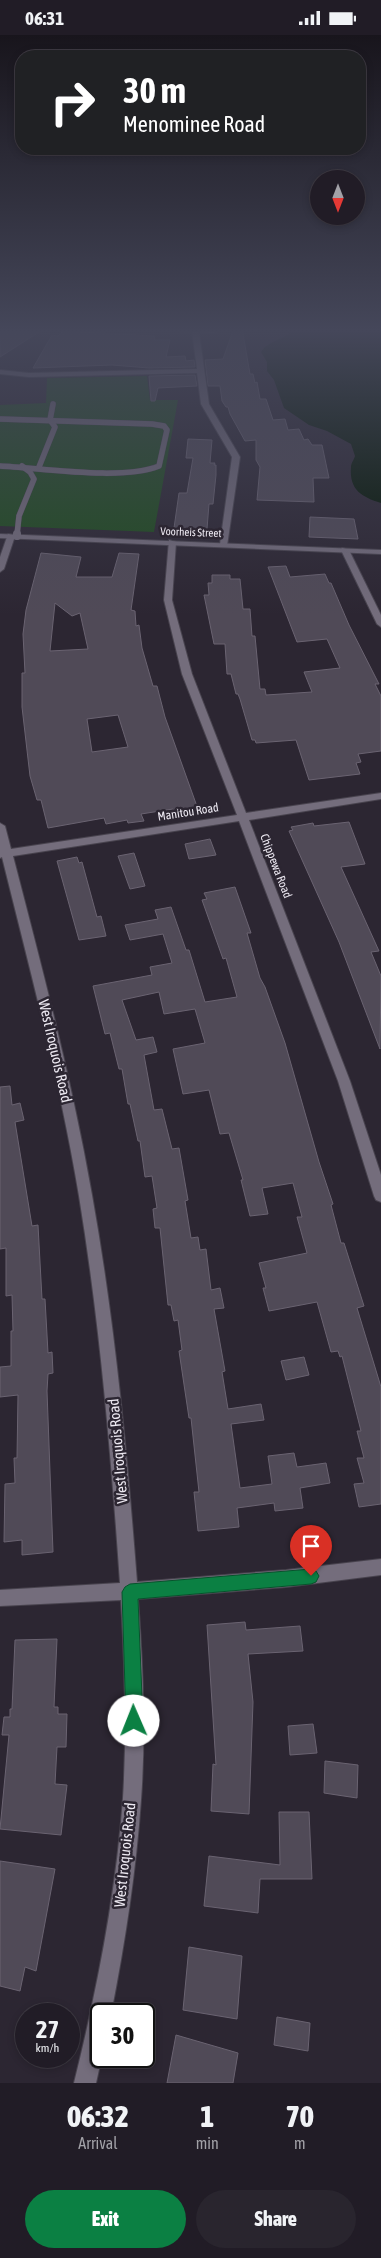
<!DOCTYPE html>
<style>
:root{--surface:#211c26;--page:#29252e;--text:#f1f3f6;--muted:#a2a1a7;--line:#3e3a43;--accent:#0b8043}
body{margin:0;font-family:"Asap Condensed",sans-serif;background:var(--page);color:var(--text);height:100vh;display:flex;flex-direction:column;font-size:19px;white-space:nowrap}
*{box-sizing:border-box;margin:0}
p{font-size:16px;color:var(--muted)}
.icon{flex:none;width:28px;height:28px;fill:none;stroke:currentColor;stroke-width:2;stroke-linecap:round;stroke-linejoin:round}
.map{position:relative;height:2048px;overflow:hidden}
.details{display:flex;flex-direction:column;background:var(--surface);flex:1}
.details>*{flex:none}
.hud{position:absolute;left:15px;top:15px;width:351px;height:105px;border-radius:20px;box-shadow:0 2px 8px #0003,0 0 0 1px var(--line);background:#202124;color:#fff;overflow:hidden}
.needle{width:32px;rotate:180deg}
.controls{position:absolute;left:310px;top:135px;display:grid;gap:10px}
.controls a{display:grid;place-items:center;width:55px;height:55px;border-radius:50%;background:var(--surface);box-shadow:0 2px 8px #0003,0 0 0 1px var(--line);font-size:25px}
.speed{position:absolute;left:15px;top:1968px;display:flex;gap:10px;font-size:25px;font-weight:700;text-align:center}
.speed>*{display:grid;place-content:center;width:65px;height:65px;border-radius:50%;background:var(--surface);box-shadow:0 2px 8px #0003,0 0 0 1px var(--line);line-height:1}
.speed small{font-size:12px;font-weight:400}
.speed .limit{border:2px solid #111;border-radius:8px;background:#fff;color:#111}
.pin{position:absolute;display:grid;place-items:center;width:42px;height:42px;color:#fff;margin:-51px -21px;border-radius:50% 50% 50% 0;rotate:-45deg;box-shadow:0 0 5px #0007}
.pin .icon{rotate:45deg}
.me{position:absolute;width:55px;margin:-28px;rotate:359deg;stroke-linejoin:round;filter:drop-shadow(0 0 4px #0008)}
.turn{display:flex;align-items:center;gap:18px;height:105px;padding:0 25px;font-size:22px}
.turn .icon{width:65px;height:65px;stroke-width:2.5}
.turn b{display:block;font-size:35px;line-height:42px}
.eta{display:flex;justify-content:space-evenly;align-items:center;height:85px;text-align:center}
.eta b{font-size:30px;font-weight:800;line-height:35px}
.action{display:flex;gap:10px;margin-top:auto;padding:10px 25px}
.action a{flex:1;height:58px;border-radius:30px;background:var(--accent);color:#fff;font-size:20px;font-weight:800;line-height:58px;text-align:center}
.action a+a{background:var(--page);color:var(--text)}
.status{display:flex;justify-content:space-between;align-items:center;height:35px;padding:0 25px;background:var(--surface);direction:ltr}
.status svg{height:14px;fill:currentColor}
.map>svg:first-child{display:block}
.green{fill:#1f4c1e}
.water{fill:#021502}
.building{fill:#504a57;stroke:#6a6371;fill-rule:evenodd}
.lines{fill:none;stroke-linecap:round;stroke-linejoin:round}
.lane-far1-casing{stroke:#48434e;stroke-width:6}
.lane-casing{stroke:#48434e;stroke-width:8}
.street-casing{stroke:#48434e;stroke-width:2}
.secondary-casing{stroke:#48434e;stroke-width:2}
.lane-far1{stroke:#746d7c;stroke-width:5.5}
.lane{stroke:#746d7c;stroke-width:8}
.street{fill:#746d7c;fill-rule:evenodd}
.secondary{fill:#746d7c;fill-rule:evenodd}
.route{fill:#0b8043;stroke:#07532c}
.labels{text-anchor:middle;stroke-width:5;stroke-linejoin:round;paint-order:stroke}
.far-street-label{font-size:11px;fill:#ede9f2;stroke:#2c2632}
.street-label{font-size:12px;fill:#ede9f2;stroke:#2c2632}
.near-street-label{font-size:15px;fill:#ede9f2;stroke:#2c2632}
</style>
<div class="status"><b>06:31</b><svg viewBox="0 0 49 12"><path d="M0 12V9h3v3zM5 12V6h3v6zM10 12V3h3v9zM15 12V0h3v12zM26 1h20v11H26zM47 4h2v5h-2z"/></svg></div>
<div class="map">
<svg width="381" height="2048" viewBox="0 0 381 2048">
<rect width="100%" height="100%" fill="#2c2632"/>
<polygon class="green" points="147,341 150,365 178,365 154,497 0,491 0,370 46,368 47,343"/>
<path class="water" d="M295,293H381V468C362,462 349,455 351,432C351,428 354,425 355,421L351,409L327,396L309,390L284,373L274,345L267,336V327L261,317C268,305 286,305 295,293Z"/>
<g class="building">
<polygon points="0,293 20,293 39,297 0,322"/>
<polygon points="234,293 242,293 250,339 253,339 255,348 257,347 260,364 266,364 273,385 285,384 288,395 299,394 304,405 308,404 312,410 322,410 329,443 313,443 314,467 257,465 260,432 256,425 256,405 245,406 230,379 228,372 226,372 222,366 220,351 208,351 205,325 223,324"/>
<polygon points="63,296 155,301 154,305 170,305 166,322 185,321 186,326 194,325 195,332 149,333 112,330 33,333 52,300 58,301"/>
<polygon points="195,340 197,351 158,353 155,366 151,366 149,341"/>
<polygon points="188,404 212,405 210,428 215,428 214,430 216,430 216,440 213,469 209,469 207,494 174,493 179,458 187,458 193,423 186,423"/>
<polygon points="310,482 354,484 358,504 309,502"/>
<path d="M41,518L81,522L76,542H112L119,518L139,519L131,575L135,576L136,591L139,590L142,613L153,651H157L165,682L199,777L176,781L173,774L141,779L144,786L128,788L127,785L106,789L104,783L48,793L41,765H37L30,741L22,672V638H25L23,599L26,575ZM55,568L72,581L80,578L88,614L50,616ZM118,680L128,712L92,717L87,684Z"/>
<polygon points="286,531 290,542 325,539 329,548 331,548 349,590 379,649 375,649 381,661 381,716 358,719 361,727 356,728 360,739 309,745 296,705 256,708 255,705 252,705 240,664 238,659 236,659 231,639 227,639 225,609 214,609 204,560 209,560 208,548 212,548 212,540 230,540 230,544 240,544 243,574 250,574 252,601 255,601 260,654 265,654 266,660 312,657 304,637 340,633 327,604 297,607 268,532"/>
<polygon points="349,787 365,829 341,832 379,916 371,917 381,941 380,1014 339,907 289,796 293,795 291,792 313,788 314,791"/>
<polygon points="210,804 216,820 189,824 185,809"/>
<polygon points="134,818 145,851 130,854 118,821"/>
<polygon points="77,822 79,828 82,827 97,882 101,881 106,901 79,905 57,826"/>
<polygon points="235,852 251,898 247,898 260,943 265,952 285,1008 319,1127 333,1169 331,1170 341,1208 344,1208 364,1271 357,1273 381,1352 381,1469 359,1472 354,1449 364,1448 357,1423 364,1423 357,1396 361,1396 342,1321 340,1322 338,1316 331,1317 317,1267 269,1276 263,1253 266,1253 259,1228 307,1218 297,1182 302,1182 293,1148 262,1153 268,1179 250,1181 241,1145 243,1145 229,1098 220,1099 209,1055 183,1059 173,1014 205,1008 195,974 164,979 159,957 122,965 136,1005 153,1002 157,1017 144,1020 154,1075 162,1074 172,1114 179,1113 188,1165 185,1166 191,1203 198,1202 200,1215 206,1214 211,1255 220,1253 224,1273 214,1274 225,1336 222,1337 228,1374 261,1369 264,1385 231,1389 240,1453 272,1449 268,1421 294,1418 297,1432 326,1428 330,1448 300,1453 303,1473 275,1476 274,1468 237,1473 239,1492 198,1496 194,1457 199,1457 191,1383 189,1383 179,1316 182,1315 178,1285 174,1286 171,1270 168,1270 160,1193 155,1193 153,1174 157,1173 152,1141 145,1142 140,1106 138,1106 130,1069 128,1069 122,1034 119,1034 110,998 105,999 93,951 152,940 150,932 172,928 163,899 130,905 125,890 158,884 155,875 171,872 186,915 189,915 205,967 237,962 226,923 223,924 202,865 207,864 204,858"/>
<polygon points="10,1051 12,1070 20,1068 24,1085 15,1087 32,1191 38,1190 42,1264 45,1264 48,1318 52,1317 53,1338 48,1339 47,1356 53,1517 22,1520 22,1505 4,1507 5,1449 15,1448 14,1423 17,1423 18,1360 0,1362 0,1332 11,1331 11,1296 13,1296 12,1260 6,1261 6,1213 0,1214 0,1052"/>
<polygon points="304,1322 309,1340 286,1345 281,1326"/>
<polygon points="245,1587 246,1595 300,1591 303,1616 248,1619 253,1667 249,1779 211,1776 213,1729 216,1730 207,1590"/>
<polygon points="57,1604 54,1672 58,1672 58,1679 67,1679 66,1712 57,1712 55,1749 67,1750 61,1800 0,1794 9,1700 2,1700 4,1682 10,1682 10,1674 12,1674 15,1605"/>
<polygon points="313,1689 317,1718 290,1720 288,1691"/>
<polygon points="325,1726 358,1730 357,1763 324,1758"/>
<polygon points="279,1777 309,1777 312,1844 260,1844 258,1878 204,1871 209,1821 280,1830"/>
<polygon points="0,1826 55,1834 36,1936 25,1932 20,1956 0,1951"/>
<polygon points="189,1912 242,1921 237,1984 183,1975"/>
<polygon points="277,1982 310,1988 308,2016 274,2010"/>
<polygon points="176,2000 238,2018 233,2048 167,2048"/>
</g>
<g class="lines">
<g class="lane-far1-casing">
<g id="lane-far1">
<path d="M0,384L152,389L164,391L167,395L159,431C122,446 42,433 0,431"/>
<polyline points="39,432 55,392 50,385 53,369"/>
<polyline points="17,500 19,481 34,444 30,437 22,431"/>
</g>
</g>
<g class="lane-casing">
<polyline id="lane" points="17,501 17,499"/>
</g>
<g class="street-casing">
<g id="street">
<polygon points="152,293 229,293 213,298 199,297 209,369 240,422 227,511 220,509 232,422 201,369 197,338 29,342 0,339 0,335 29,338 197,334 192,297 155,295"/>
<polygon points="8,499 15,501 4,534 0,537 0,522"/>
<path d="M169,505L176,507L172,565L192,639L246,778L381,758V764L249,785L350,1046L381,1140V1167L376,1165L374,1161L338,1046L239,786L13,821C42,933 72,1046 92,1160C115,1288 127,1418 137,1547L286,1535L381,1524V1540L286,1552L138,1564C143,1631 146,1698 141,1765C136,1837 125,1908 111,1979H101L102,2021L96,2048H74C97,1955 116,1859 123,1763C127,1697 125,1631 121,1565L0,1571V1555L120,1548C111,1419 100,1289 79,1161C60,1047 30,935 2,822L0,823V788L5,791L11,814L237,780L182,639L164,565Z"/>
<polygon points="342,513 349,515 381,580 381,592 377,589 341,515"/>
</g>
</g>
<g class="secondary-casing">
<polygon id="secondary" points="0,499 381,515 381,519 0,503"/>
</g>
<use href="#lane-far1" class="lane-far1"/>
<use href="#lane" class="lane"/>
<use href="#street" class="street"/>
<use href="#secondary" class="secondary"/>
</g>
<linearGradient id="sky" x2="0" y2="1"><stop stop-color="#18151c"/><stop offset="0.51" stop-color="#45475a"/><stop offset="1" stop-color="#45475a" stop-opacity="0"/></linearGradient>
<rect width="381" height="580" fill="url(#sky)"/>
<polygon class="route" points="311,1534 316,1536 319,1541 316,1547 311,1549 138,1564 143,1686 140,1692 134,1694 129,1692 126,1686 122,1557 125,1552 130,1549"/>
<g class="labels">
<g class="far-street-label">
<text transform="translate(191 497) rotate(2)" y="4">Voorheis Street</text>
</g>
<g class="street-label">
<text transform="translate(188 777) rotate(-9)" y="4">Manitou Road</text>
<text transform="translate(276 831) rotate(69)" y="4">Chippewa Road</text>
</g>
<g class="near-street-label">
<text transform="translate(55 1016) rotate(77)" y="5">West Iroquois Road</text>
<text transform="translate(118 1416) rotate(-95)" y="5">West Iroquois Road</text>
<text transform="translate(125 1820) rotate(-84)" y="5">West Iroquois Road</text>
</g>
</g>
</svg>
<div class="controls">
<a><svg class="needle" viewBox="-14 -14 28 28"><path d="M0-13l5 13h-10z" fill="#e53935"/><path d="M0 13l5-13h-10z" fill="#a2a1a7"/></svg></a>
</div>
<div class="speed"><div>27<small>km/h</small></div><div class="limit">30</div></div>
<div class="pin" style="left:311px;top:1541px;background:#d93025"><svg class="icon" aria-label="arrive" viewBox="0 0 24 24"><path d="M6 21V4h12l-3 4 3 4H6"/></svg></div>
<svg class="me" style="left:134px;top:1686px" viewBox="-20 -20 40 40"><circle r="19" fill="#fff"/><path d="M0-13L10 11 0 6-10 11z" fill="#0b8043"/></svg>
<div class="hud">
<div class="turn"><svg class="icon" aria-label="right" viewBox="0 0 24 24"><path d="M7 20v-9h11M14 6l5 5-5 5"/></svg><div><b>30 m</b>Menominee Road</div></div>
</div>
</div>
<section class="details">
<div class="eta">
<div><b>06:32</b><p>Arrival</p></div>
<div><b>1</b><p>min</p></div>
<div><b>70</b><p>m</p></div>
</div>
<div class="action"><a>Exit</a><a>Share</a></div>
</section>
